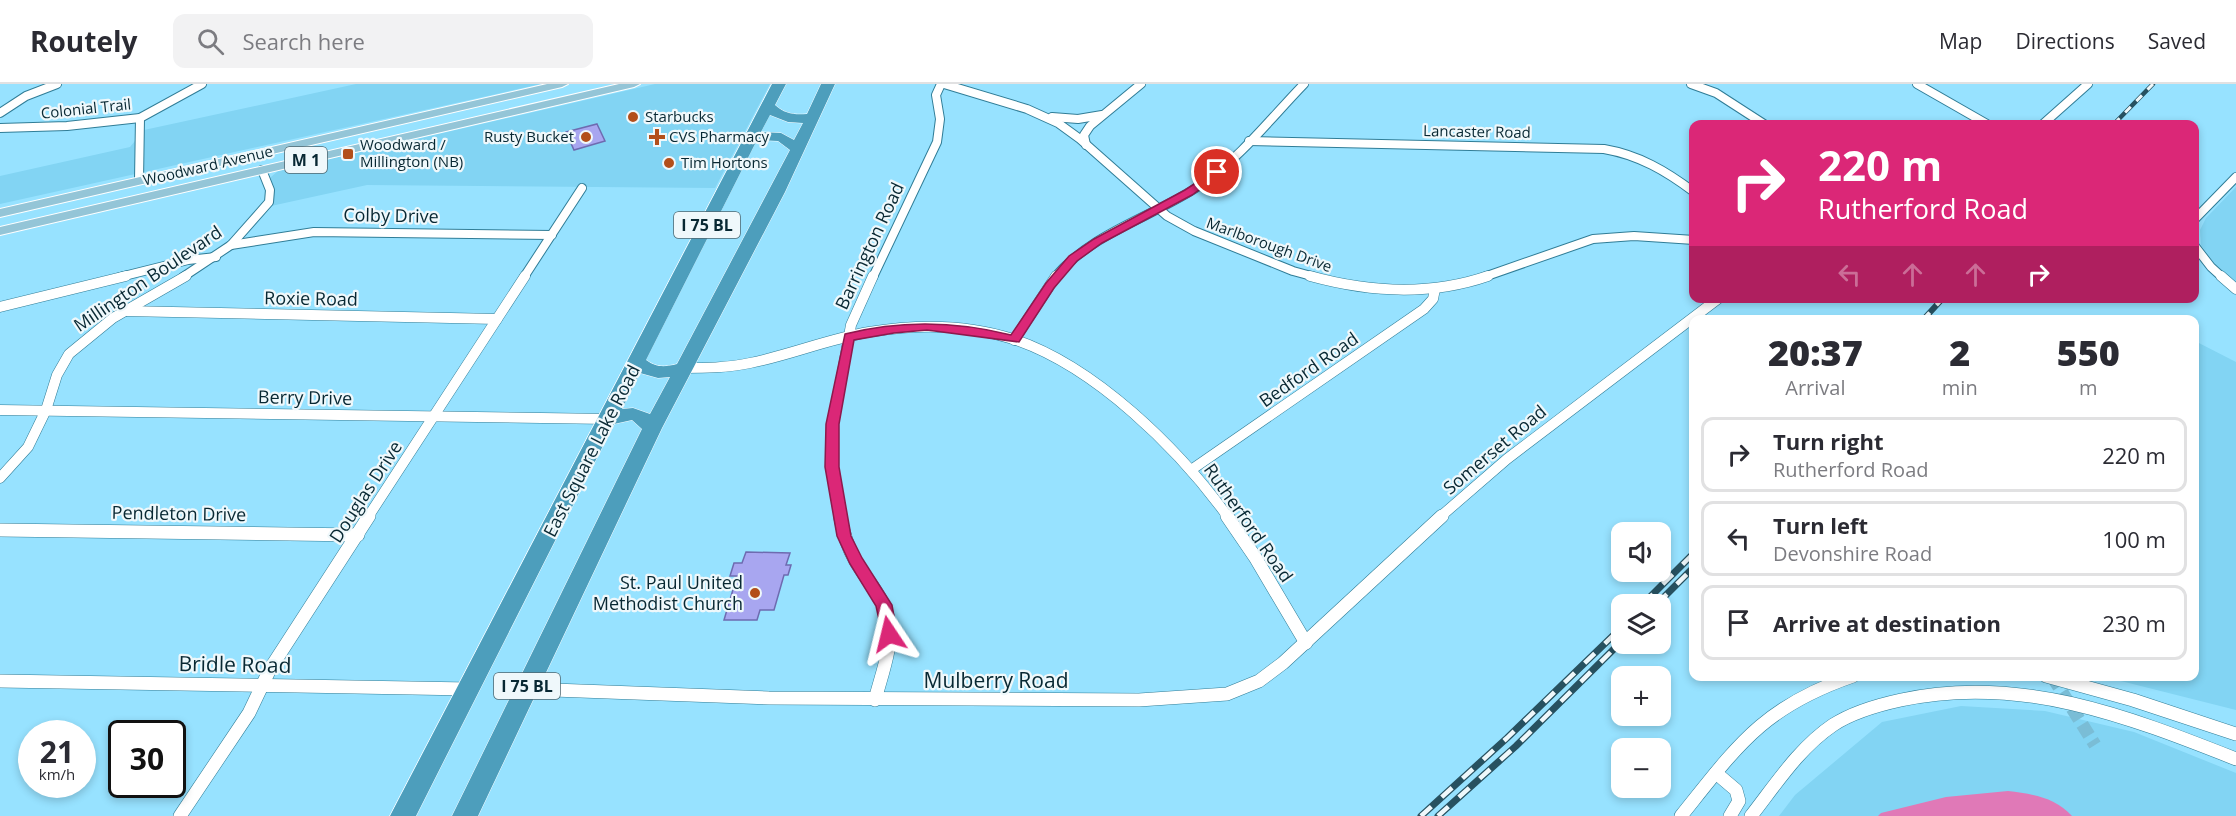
<!DOCTYPE html>
<meta charset="utf-8">
<style>
:root{--surface:#fff;--page:#f2f2f3;--text:#2b2b33;--muted:#7c7c81;--line:#e1e1e2}
body{margin:0;font-family:"Open Sans",sans-serif;background:var(--page);color:var(--text);height:100vh;display:flex;flex-direction:column;font-size:22px;white-space:nowrap}
*{box-sizing:border-box;margin:0}
p{font-size:20px;color:var(--muted)}
.icon{flex:none;width:33px;height:33px;fill:none;stroke:currentColor;stroke-width:2;stroke-linecap:round;stroke-linejoin:round}
.map{position:relative;flex:1;overflow:hidden}
.panel{position:absolute;left:1689px;top:231px;width:510px;height:366px;display:flex;flex-direction:column;background:var(--surface);border-radius:12px;box-shadow:0 3px 9px #0003}
.panel>*{flex:none}
.banner{position:absolute;left:1689px;top:36px;width:510px;height:183px;border-radius:12px;box-shadow:0 3px 9px #0003;background:#db2777;color:#fff;overflow:hidden}
.controls{position:absolute;left:1611px;top:438px;display:grid;gap:12px}
.controls a{display:grid;place-items:center;width:60px;height:60px;border-radius:12px;background:var(--surface);box-shadow:0 3px 9px #0003;font-size:30px}
.speed{position:absolute;left:18px;top:636px;display:flex;gap:12px;font-size:30px;font-weight:700;text-align:center}
.speed>*{display:grid;place-content:center;width:78px;height:78px;border-radius:50%;background:var(--surface);box-shadow:0 3px 9px #0003;line-height:1}
.speed small{font-size:15px;font-weight:400}
.speed .limit{border:3px solid #111;border-radius:9px;background:#fff;color:#111}
.pin{position:absolute;display:grid;place-items:center;width:51px;height:51px;color:#fff;margin:-26px;border:3px solid #fff;border-radius:50%;box-shadow:0 2px 6px #0007}
.me{position:absolute;width:66px;margin:-33px;rotate:350deg;stroke-linejoin:round;filter:drop-shadow(0 0 4px #0008)}
.turn{display:flex;align-items:center;gap:21px;height:126px;padding:0 30px;font-size:27px}
.turn .icon{width:78px;height:78px;stroke-width:2.5}
.turn b{display:block;font-size:42px;line-height:51px}
.lanes{display:flex;align-items:center;height:57px;padding:0 30px;background:#0003;justify-content:center;gap:30px;direction:ltr}
.lanes .off{opacity:.35}
.eta{display:flex;justify-content:space-evenly;align-items:center;height:102px;text-align:center}
.eta b{font-size:36px;font-weight:800;line-height:42px}
ul{padding:0;list-style:none}
li{display:flex;align-items:center;gap:18px;height:75px;margin:0 12px 9px;padding:0 18px;border:3px solid var(--line);border-radius:12px}
li div{flex:1}
li b{display:block;font-size:22px}
li em{font-style:normal}
header{display:flex;align-items:center;gap:36px;box-sizing:border-box;height:84px;padding:0 30px;background:var(--surface);border-bottom:2px solid var(--line)}
header strong{font-size:28px}
nav{display:flex;gap:33px;margin-inline-start:auto;font-size:21px}
.search{width:420px;height:54px;background:var(--page);display:flex;align-items:center;gap:15px;box-sizing:border-box;padding:0 21px;border-radius:12px;color:var(--muted);font-size:22px}
.map>svg:first-child{display:block}
.built{fill:#82d4f3}
.water{fill:#e079b7}
.building{fill:#a8a6f0;stroke:#6e6bb0;stroke-width:1.5}
.lines{fill:none;stroke-linecap:round;stroke-linejoin:round}
.street-tunnel{stroke:#7abdd6;stroke-width:13;stroke-dasharray:13 6;stroke-linecap:butt}
.street-far2-casing{stroke:#307d97;stroke-width:10}
.street-far1-casing{stroke:#307d97;stroke-width:11}
.street-casing{stroke:#307d97;stroke-width:14}
.primary-casing{stroke:#fff;stroke-width:2}
.highway-casing{stroke:#fff;stroke-width:1}
.street-far2{stroke:#fff;stroke-width:8}
.street-far1{stroke:#fff;stroke-width:10}
.street{stroke:#fff;stroke-width:13}
.primary{fill:#94c5d7;fill-rule:evenodd}
.highway{fill:#4d9ebc;fill-rule:evenodd}
.rail-far2-casing{stroke:#275160;stroke-width:4.5}
.rail-far1-casing{stroke:#275160;stroke-width:6}
.rail-casing{stroke:#275160;stroke-width:7}
.rail-far2{stroke:#eff8fb;stroke-width:3;stroke-dasharray:8;stroke-linecap:butt}
.rail-far1{stroke:#eff8fb;stroke-width:4;stroke-dasharray:10;stroke-linecap:butt}
.rail{stroke:#eff8fb;stroke-width:4.5;stroke-dasharray:14;stroke-linecap:butt}
.route{fill:#db2777;stroke:#8e194d;stroke-width:1.5}
.poi-dot{fill:#b34f1a;stroke:#eff8fb;stroke-width:2}
.labels{text-anchor:middle;stroke-width:4.5;stroke-linejoin:round;paint-order:stroke}
.far-street-label{font-size:15px;fill:#082833;stroke:#eff8fb}
.far-poi-label{font-size:15px;fill:#082833;stroke:#eff8fb;text-anchor:start}
.shield{fill:#eff8fb;stroke:#4d666f;stroke-width:1.5}
.shield-label{font-size:16px;font-weight:bold;fill:#082833}
.street-label{font-size:18px;fill:#082833;stroke:#eff8fb}
.poi-label{font-size:18px;fill:#082833;stroke:#eff8fb;text-anchor:end}
.near-street-label{font-size:21px;fill:#082833;stroke:#eff8fb}
</style>
<header>
<strong>Routely</strong>
<div class="search"><svg class="icon" aria-label="search" viewBox="0 0 24 24"><circle cx="10" cy="10" r="6"/><path d="M15 15l6 6"/></svg>Search here</div>
<nav><a>Map</a><a>Directions</a><a>Saved</a></nav>
</header>
<div class="map">
<svg width="2236" height="732" viewBox="0 0 2236 732">
<rect width="100%" height="100%" fill="#97e2ff"/>
<g class="built">
<polygon points="356,0 541,0 0,120 0,92 130,63 144,46"/>
<polygon points="655,0 770,0 715,104 367,101 271,122 271,93 278,87"/>
<polygon points="2236,103 2236,199 2214,179 2201,161 2200,146 2206,134"/>
<polygon points="2195,257 2236,278 2236,626 2105,593 2194,592"/>
<polygon points="1961,622 2045,627 2134,648 2236,689 2236,732 1779,732 1795,711 1882,638"/>
</g>
<path class="water" d="M2008,707C2032,710 2055,713 2072,732H1878L1881,729L1946,713Z"/>
<g class="building">
<polygon points="597,40 605,57 574,66 566,48"/>
<polygon points="746,468 790,469 786,481 791,481 788,491 784,491 774,526 760,526 757,536 724,536 737,492 730,492 734,479 742,479"/>
</g>
<g class="lines">
<polyline class="street-tunnel" points="2052,592 2095,661"/>
<g class="street-far2-casing">
<g id="street-far2">
<polyline points="944,0 1027,25 1058,39 1080,55 1167,132 1194,147 1293,187 1315,193"/>
<polyline points="1691,0 1716,9 1764,40"/>
<polyline points="1917,0 1987,40"/>
<polyline points="0,29 26,12 57,0"/>
<polyline points="1052,33 1078,35 1102,31"/>
<polyline points="2043,40 2088,0"/>
<polyline points="0,44 67,42 140,34 202,0"/>
<path d="M1249,57L1604,65C1639,71 1666,87 1694,108"/>
<polyline points="1086,61 1084,51 1090,42 1141,0"/>
<polyline points="139,96 140,34"/>
<polyline points="2194,136 2236,93"/>
<polyline points="231,161 314,148 552,151"/>
<polyline points="2194,161 2211,183 2222,193"/>
<polyline points="120,193 188,176 216,173"/>
<polyline points="183,193 231,161 269,118 270,106 262,86"/>
<polyline points="524,193 582,104"/>
<polyline points="873,193 937,58 940,35 936,11 941,0"/>
<path d="M1055,193C1094,147 1154,133 1202,100C1241,73 1271,34 1304,0"/>
<polyline points="1484,193 1593,155 1634,152 1694,156"/>
</g>
</g>
<g class="street-far1-casing">
<g id="street-far1">
<path d="M1310,192C1368,208 1430,212 1488,192"/>
<polyline points="2221,192 2236,205"/>
<polyline points="0,223 126,192"/>
<polyline points="125,227 497,235"/>
<polyline points="1014,256 1056,192"/>
<path d="M682,284C705,284 727,284 750,279C790,271 828,255 869,248C917,240 967,240 1013,255C1095,282 1179,365 1228,433"/>
<polyline points="0,326 609,335"/>
<polyline points="1191,386 1424,225 1433,215 1435,205"/>
<polyline points="0,394 28,363 46,326 57,291 69,270 113,234 186,192"/>
<polyline points="368,433 525,192"/>
<polyline points="841,433 832,383 833,340 851,241 873,192"/>
<polyline points="1440,433 1507,375 1719,214"/>
</g>
</g>
<g class="street-casing">
<g id="street">
<path d="M840,432C843,448 847,462 855,476C866,496 885,514 889,538C893,562 881,592 875,616"/>
<polyline points="1227,432 1255,473 1306,559"/>
<polyline points="0,446 358,451"/>
<polyline points="2046,592 2133,616 2236,650"/>
<polyline points="0,597 469,605"/>
<polyline points="526,605 769,614 1139,616 1227,610 1259,597 1283,579 1442,432"/>
<polyline points="1716,689 1736,706 1739,717 1730,732"/>
<polyline points="180,732 249,629 270,585 369,432"/>
<path d="M1681,732C1738,661 1763,623 1853,592"/>
<path d="M1751,732C1776,700 1799,664 1833,641C1853,628 1878,621 1901,616C2019,590 2127,632 2236,675"/>
</g>
</g>
<g class="primary-casing">
<g id="primary">
<polygon points="547,0 568,0 562,3 0,133 0,125"/>
<polygon points="619,0 640,0 634,3 0,151 0,143"/>
</g>
</g>
<g class="highway-casing">
<path id="highway" d="M772,0H786L775,21C785,30 794,31 807,30L821,0H835L785,108L662,344L478,732H452L642,345L632,336L614,340L416,732H390ZM770,31L788,38L803,39L794,56L781,49L761,48ZM757,56L778,57L790,66L677,280C665,283 657,284 646,276ZM640,289L658,294L670,293L650,330L633,324L622,325Z"/>
</g>
<use href="#street-far2" class="street-far2"/>
<use href="#street-far1" class="street-far1"/>
<use href="#street" class="street"/>
<use href="#primary" class="primary"/>
<use href="#highway" class="highway"/>
<g class="rail-far2-casing">
<polyline id="rail-far2" points="2114,40 2153,0"/>
</g>
<g class="rail-far1-casing">
<polyline id="rail-far1" points="1923,236 1943,214"/>
</g>
<g class="rail-casing">
<g id="rail">
<polyline points="1643,520 1694,469"/>
<polyline points="1657,520 1694,483"/>
<polyline points="1421,732 1507,654 1622,543"/>
<polyline points="1438,732 1516,662 1622,557"/>
</g>
</g>
<use href="#rail-far2" class="rail-far2"/>
<use href="#rail-far1" class="rail-far1"/>
<use href="#rail" class="rail"/>
</g>
<path class="route" d="M1217,85L1222,88L1221,90L1192,111L1102,159L1077,177L1054,204L1019,258L927,246L894,249L854,256L839,340V383L851,452L862,474L892,521L897,550L895,554L889,556L883,554L876,522L850,480L837,452L825,383L826,340L845,250C900,236 956,237 1011,251L1046,199L1069,172L1094,155L1185,106Z"/>
<g class="poi-dot">
<circle cx="633" cy="33" r="6"/>
<circle cx="586" cy="53" r="6"/>
<path d="M654 44h6v6h6v6h-6v6h-6v-6h-6v-6h6z"/>
<rect x="342" y="64" width="12" height="12" rx="3"/>
<circle cx="669" cy="79" r="6"/>
<circle cx="755" cy="509" r="6"/>
</g>
<g class="labels">
<g class="far-street-label">
<text transform="translate(86 25) rotate(-6)" y="5">Colonial Trail</text>
<text transform="translate(1477 48) rotate(1)" y="5">Lancaster Road</text>
<text transform="translate(208 82) rotate(-13)" y="5">Woodward Avenue</text>
<text transform="translate(1269 161) rotate(20)" y="5">Marlborough Drive</text>
</g>
<g class="far-poi-label">
<text x="645" y="38">Starbucks</text>
<text x="574" y="58" text-anchor="end">Rusty Bucket</text>
<text x="669" y="58">CVS Pharmacy</text>
<text x="360" y="66">Woodward /<tspan x="360" dy="17">Millington (NB)</tspan></text>
<text x="681" y="84">Tim Hortons</text>
</g>
<g class="shield">
<rect x="285" y="63" width="42" height="26" rx="4.5"/>
<rect x="674" y="128" width="66" height="26" rx="4.5"/>
<rect x="494" y="589" width="66" height="26" rx="4.5"/>
</g>
<g class="shield-label">
<text x="306" y="82">M 1</text>
<text x="707" y="147">I 75 BL</text>
<text x="527" y="608">I 75 BL</text>
</g>
<g class="street-label">
<text transform="translate(391 132) rotate(1)" y="6">Colby Drive</text>
<text transform="translate(870 162) rotate(-65)" y="6">Barrington Road</text>
<text transform="translate(148 195) rotate(-34)" y="6">Millington Boulevard</text>
<text transform="translate(311 215) rotate(1)" y="6">Roxie Road</text>
<text transform="translate(1309 286) rotate(-35)" y="6">Bedford Road</text>
<text transform="translate(305 314) rotate(1)" y="6">Berry Drive</text>
<text transform="translate(1495 366) rotate(-40)" y="6">Somerset Road</text>
<text transform="translate(592 367) rotate(-63)" y="6">East Square Lake Road</text>
<text transform="translate(366 408) rotate(-57)" y="6">Douglas Drive</text>
<text transform="translate(179 430) rotate(1)" y="6">Pendleton Drive</text>
<text transform="translate(1248 439) rotate(55)" y="6">Rutherford Road</text>
</g>
<g class="poi-label">
<text x="743" y="505">St. Paul United<tspan x="743" dy="21">Methodist Church</tspan></text>
</g>
<g class="near-street-label">
<text transform="translate(235 581) rotate(1)" y="7">Bridle Road</text>
<text x="996" y="604">Mulberry Road</text>
</g>
</g>
</svg>
<div class="controls">
<a><svg class="icon" aria-label="sound" viewBox="0 0 24 24"><path d="M4 9h4l5-4v14l-5-4H4zM17 9q2 3 0 6"/></svg></a>
<a><svg class="icon" aria-label="layers" viewBox="0 0 24 24"><path d="M12 4l9 5-9 5-9-5zM3 14l9 5 9-5"/></svg></a>
<a>+</a>
<a>−</a>
</div>
<div class="speed"><div>21<small>km/h</small></div><div class="limit">30</div></div>
<div class="pin" style="left:1217px;top:88px;background:#d93025"><svg class="icon" aria-label="arrive" viewBox="0 0 24 24"><path d="M6 21V4h12l-3 4 3 4H6"/></svg></div>
<svg class="me" style="left:889px;top:550px" viewBox="-20 -20 40 40"><path d="M0-17L14 15 0 8-14 15z" fill="#db2777" stroke="#fff" stroke-width="4"/></svg>
<div class="banner">
<div class="turn"><svg class="icon" aria-label="right" viewBox="0 0 24 24"><path d="M7 20v-9h11M14 6l5 5-5 5"/></svg><div><b>220 m</b>Rutherford Road</div></div>
<div class="lanes"><svg class="icon off" aria-label="left" viewBox="0 0 24 24"><path d="M17 20v-9H6M10 6l-5 5 5 5"/></svg><svg class="icon off" aria-label="ahead" viewBox="0 0 24 24"><path d="M12 20V5M6 11l6-6 6 6"/></svg><svg class="icon off" aria-label="ahead" viewBox="0 0 24 24"><path d="M12 20V5M6 11l6-6 6 6"/></svg><svg class="icon" aria-label="right" viewBox="0 0 24 24"><path d="M7 20v-9h11M14 6l5 5-5 5"/></svg></div>
</div>
<section class="panel">
<div class="eta">
<div><b>20:37</b><p>Arrival</p></div>
<div><b>2</b><p>min</p></div>
<div><b>550</b><p>m</p></div>
</div>
<ul>
<li><svg class="icon" aria-label="right" viewBox="0 0 24 24"><path d="M7 20v-9h11M14 6l5 5-5 5"/></svg><div><b>Turn right</b><p>Rutherford Road</p></div><em>220 m</em></li>
<li><svg class="icon" aria-label="left" viewBox="0 0 24 24"><path d="M17 20v-9H6M10 6l-5 5 5 5"/></svg><div><b>Turn left</b><p>Devonshire Road</p></div><em>100 m</em></li>
<li><svg class="icon" aria-label="arrive" viewBox="0 0 24 24"><path d="M6 21V4h12l-3 4 3 4H6"/></svg><div><b>Arrive at destination</b></div><em>230 m</em></li>
</ul>
</section>
</div>
